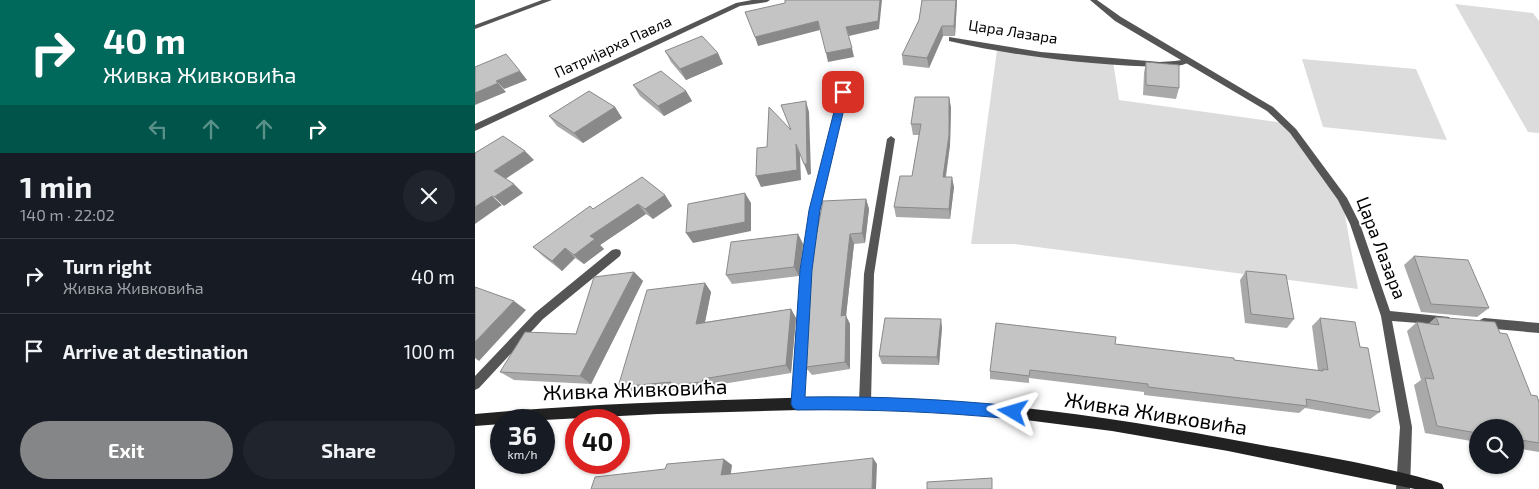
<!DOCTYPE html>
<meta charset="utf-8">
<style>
:root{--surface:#171b24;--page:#20242c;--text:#f1f3f6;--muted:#9ea1a6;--line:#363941;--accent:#858687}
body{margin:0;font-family:"Exo 2",sans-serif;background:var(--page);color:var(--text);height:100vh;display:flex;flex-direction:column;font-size:19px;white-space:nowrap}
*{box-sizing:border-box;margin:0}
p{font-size:16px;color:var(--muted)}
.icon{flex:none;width:28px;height:28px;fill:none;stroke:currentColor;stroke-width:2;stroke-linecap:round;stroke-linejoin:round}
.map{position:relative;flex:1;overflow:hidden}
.side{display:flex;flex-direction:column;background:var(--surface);width:475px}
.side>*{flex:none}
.hud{background:#00695c;color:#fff;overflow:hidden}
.tools{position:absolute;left:994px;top:419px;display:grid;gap:10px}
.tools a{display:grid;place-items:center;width:55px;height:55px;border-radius:50%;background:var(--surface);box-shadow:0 1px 4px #0004;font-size:25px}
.speed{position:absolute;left:15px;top:409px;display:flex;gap:10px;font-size:25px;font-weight:700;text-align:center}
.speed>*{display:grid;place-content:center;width:65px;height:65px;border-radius:50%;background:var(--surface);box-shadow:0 1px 4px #0004;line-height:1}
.speed small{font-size:12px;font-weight:400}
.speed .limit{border:8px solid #d22;background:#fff;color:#111}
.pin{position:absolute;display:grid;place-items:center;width:42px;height:42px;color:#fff;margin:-21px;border-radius:10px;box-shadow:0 2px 8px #0006}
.me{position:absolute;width:55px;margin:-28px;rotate:277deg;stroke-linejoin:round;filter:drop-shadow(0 0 4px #0008)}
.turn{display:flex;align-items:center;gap:18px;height:105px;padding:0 20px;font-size:22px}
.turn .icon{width:65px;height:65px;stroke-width:2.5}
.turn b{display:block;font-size:35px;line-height:42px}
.lanes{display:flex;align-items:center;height:48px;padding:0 20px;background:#0003;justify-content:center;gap:25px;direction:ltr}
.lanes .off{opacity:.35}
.round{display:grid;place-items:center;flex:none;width:52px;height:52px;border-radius:26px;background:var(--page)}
.summary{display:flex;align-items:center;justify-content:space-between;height:85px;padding:0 20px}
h1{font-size:30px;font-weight:700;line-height:38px}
.cta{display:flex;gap:10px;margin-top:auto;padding:10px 20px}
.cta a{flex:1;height:58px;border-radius:30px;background:var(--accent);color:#fff;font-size:20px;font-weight:700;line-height:58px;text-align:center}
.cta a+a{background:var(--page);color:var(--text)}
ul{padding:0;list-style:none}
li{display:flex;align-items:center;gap:15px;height:75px;padding:0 20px;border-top:1px solid var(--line)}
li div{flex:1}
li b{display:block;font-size:19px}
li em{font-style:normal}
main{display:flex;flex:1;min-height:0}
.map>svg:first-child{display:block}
.green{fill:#dcdcdc}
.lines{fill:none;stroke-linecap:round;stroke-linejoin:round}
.lane{fill:#555;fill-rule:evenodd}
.street{fill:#555;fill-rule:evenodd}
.secondary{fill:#222;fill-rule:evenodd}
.wall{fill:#a9a9a9}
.shaded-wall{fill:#898989}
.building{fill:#c4c4c4;stroke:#898989}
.route{fill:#1a73e8;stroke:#114b97}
.labels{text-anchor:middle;stroke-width:4;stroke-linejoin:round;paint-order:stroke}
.far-street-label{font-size:15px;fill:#000;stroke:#fff}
.street-label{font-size:18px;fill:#000;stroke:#fff}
.near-street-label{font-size:21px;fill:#000;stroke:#fff}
</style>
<main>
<section class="side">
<div class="hud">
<div class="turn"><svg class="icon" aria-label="right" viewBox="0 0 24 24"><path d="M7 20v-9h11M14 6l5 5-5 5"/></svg><div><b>40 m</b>Живка Живковића</div></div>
<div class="lanes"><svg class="icon off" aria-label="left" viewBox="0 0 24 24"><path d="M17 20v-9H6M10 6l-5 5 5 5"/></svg><svg class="icon off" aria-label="ahead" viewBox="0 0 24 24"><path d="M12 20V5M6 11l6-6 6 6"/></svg><svg class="icon off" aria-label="ahead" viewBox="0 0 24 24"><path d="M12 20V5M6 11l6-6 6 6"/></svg><svg class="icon" aria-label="right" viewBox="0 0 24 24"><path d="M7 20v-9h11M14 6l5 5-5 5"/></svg></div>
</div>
<div class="summary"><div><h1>1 min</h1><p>140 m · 22:02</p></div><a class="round"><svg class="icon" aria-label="close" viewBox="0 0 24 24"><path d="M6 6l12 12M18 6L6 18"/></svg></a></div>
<ul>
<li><svg class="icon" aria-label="right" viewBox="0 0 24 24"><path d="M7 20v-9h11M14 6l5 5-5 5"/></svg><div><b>Turn right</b><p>Живка Живковића</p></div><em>40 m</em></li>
<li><svg class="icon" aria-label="arrive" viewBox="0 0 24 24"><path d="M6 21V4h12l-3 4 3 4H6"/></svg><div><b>Arrive at destination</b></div><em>100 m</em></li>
</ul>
<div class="cta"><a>Exit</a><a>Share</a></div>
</section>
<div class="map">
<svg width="1064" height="489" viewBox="0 0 1064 489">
<rect width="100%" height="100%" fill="#fff"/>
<g class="green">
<polygon points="980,4 1058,13 1064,21 1064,133 1053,132"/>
<polygon points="522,50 638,61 644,100 810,123 867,198 883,289 540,244 496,244"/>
<polygon points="827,59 941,69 972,140 848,127"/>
</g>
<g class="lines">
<path class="lane" d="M474,37L566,52L685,62L700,61L714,59L718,61L707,65L692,67C621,66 544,57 474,41Z"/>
<g class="street">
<polygon points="67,0 77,0 0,29 0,25"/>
<polygon points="277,0 295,0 292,2 265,6 0,131 0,124 261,3"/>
<polygon points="615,0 622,0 646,17 798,107 821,129 872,198 885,224 915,311 974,317 975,320 974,323 970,325 917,321 937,427 935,489 921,489 925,427 906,316 875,224 863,200 815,133 792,111 640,21"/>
<polygon points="368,89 372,92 345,210 336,270 328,404 326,408 322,410 318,408 316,404 326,270 335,210 364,92"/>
<polygon points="416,136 420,139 399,274 396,402 394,406 390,408 386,406 384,402 389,274 412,139"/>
<polygon points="141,249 145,250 146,253 145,256 68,319 4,388 0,390 0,376 60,313 137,250"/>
<polygon points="1009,318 1064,323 1064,333 1009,328 1005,326 1004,323 1005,320"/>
</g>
<path class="secondary" d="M352,397C497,396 639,417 781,444C841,455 903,465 962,482L967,484L969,489H940L753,451L637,431L519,416L460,411L406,409L325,410L183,414L69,420H26V424L0,426V414C117,403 235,400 352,397Z"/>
</g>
<g class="wall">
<polygon points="447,0 482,0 480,36 468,36 454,68 428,65 427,55 444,20"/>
<polygon points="190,51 248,64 211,80 196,62"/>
<polygon points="671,62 704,88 701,99 668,95 669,73"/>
<polygon points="158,85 211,91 217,101 189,116 165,96"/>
<polygon points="474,97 476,108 475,145 471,177 479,187 475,219 421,217 419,207 437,176 444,135 438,135 436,124"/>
<polygon points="140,107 147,118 108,143 82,126 74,116"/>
<polygon points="190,195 197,206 178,219 171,214 125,245 129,249 109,264 100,258 87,271 69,257 58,247 118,209"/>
<polygon points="391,199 394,209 390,243 379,244 371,316 375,324 375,369 337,375 333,370 332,370 327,362 335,269 333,265 342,232"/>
<polygon points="323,234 328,244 324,276 257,284 251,275"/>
<polygon points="939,256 1014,308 1002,317 946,312 929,265"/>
<polygon points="771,271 819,319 812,328 770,323 765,280"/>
<polygon points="159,272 168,281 116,384 39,380 25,372 101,334"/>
<polygon points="230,283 236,292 230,322 316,309 321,318 316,373 235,386 235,389 203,393 200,390 153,394 143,387"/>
<polygon points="961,317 1025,333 1056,395 1064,402 1064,452 1040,448 1040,428 1002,428 1002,442 950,433 939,385 946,380 932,331 942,322 953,324"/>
<polygon points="845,318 885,347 905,412 895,419 830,408 824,413 669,395 669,392 554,378 554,383 515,379 515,371 640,344 843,371 837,326"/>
<polygon points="467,327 464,365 407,364 404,356"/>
</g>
<g class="shaded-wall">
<polygon points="405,0 407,0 404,29 374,36 371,27"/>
<polygon points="481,0 482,0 480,36 479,26"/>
<polygon points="343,21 345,30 283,46 280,37"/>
<polygon points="467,26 468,36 454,68 452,58"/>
<polygon points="377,48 379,57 353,62 351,53"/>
<polygon points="243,53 248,64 211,80 205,69"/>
<polygon points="45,71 52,80 29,89 21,81"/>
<polygon points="23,83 31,92 0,105 0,93"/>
<polygon points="211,91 217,101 189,116 183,106"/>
<polygon points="474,97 476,108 475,145 469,187 468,177"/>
<polygon points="331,101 334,112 336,174 333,175 329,164"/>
<polygon points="140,107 147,118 108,143 99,133"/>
<polygon points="321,144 325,155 326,180 286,187 281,176"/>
<polygon points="50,151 59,160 29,180 19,171"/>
<polygon points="477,177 479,187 475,219 474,209"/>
<polygon points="39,184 48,193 29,206 19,197"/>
<polygon points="270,193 276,203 276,231 218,243 211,233"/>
<polygon points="190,195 197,206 178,219 170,209"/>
<polygon points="17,196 27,205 0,224 0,207"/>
<polygon points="391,199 394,209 390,243 387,233"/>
<polygon points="163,204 171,214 125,245 129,249 109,264 99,255 115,236"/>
<polygon points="323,234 328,244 324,276 319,267"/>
<polygon points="375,234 379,244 371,316 375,324 375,369 370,362 366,316"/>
<polygon points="90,248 100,258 87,271 77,261"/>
<polygon points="159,272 168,281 116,384 105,376"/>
<polygon points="230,283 236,292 228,332 221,324"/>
<polygon points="39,301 51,310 4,361 0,358 0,342"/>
<polygon points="316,309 321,318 316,373 311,365"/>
<polygon points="466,319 467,327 464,365 462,357"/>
<polygon points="228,379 235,386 235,389 227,382"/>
<polygon points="398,458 402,464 401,489 397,489"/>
<polygon points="249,459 257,465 255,481 246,475"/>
</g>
<g class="building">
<polygon points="310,0 405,0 403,21 371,27 377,48 351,53 343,21 280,37 270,12 310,3"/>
<polygon points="447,0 481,0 479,26 467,26 452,58 427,55 444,20"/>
<polygon points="227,36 243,53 205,69 190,51"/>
<polygon points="31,54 45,71 21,81 23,83 0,93 0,67"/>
<polygon points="671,62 704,65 704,88 671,85"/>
<polygon points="186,71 211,91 183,106 158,85"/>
<polygon points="114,91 140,107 99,133 74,116"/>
<polygon points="440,97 474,97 474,135 468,177 477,177 474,209 419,207 425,176 437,176 446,124 436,124"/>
<polygon points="331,101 332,164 329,164 321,144 322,170 281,176 282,148 292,147 294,107 316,130 306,105"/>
<polygon points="28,136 50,151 19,171 39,184 19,197 17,196 0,207 0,153"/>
<polygon points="167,177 190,195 170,209 163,204 115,236 120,239 99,255 90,248 77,261 58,247 115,206 118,209"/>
<polygon points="270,193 270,222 211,233 213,204"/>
<polygon points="391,199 387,233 375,234 366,316 371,315 370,362 331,367 332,361 327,362 331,292 335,265 333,265 333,261 338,233 342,232 348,201"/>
<polygon points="323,234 319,267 251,275 256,242"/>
<polygon points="939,256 993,260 1014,308 956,304"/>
<polygon points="771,271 811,275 819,319 776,314"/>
<polygon points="159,272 105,376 25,372 50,332 101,334 119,277"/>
<polygon points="230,283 221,324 316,309 311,365 228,379 227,382 195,385 196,382 143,387 172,290"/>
<polygon points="0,287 39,301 0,342"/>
<polygon points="961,317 1020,322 1025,333 1032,334 1056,395 1062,396 1064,402 1064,443 1040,439 1040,428 1002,428 1002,433 962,426 950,378 959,379 942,322 964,325"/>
<polygon points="410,318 466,319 462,357 404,356"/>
<polygon points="845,318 880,322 885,347 893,348 905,412 831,399 832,406 673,387 673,384 555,370 554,376 515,371 521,323 641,337 640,344 759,358 759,360 848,371 848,369 853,370"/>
<polygon points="398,458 397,489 116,489 120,477 190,469 192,464 249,459 246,475"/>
<polygon points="517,478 517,489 452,489 452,482"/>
</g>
<path class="route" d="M368,89L373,92L345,210L337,270L330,397C400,396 468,399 538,406L543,408L545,412L543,417L538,419C466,412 395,409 322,410L318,408L316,404L325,270L334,210L364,92Z"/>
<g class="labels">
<g class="far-street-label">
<text transform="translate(538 32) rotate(9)" y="5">Цара Лазара</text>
<text transform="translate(138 47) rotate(-25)" y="5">Патријарха Павла</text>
</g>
<g class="street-label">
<text transform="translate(906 248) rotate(69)" y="6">Цара Лазара</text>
</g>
<g class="near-street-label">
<text transform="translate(160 390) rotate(-2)" y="7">Живка Живковића</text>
<text transform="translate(681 414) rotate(9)" y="7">Живка Живковића</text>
</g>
</g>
</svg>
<div class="tools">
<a><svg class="icon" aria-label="search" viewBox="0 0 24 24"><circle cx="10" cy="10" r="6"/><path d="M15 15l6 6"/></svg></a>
</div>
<div class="speed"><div>36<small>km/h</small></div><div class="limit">40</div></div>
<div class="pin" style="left:368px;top:92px;background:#d93025"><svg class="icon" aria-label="arrive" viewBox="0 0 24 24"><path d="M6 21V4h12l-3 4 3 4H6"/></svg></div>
<svg class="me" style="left:538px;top:412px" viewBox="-20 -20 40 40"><path d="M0-17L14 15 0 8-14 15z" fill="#1a73e8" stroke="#fff" stroke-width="4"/></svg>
</div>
</main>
